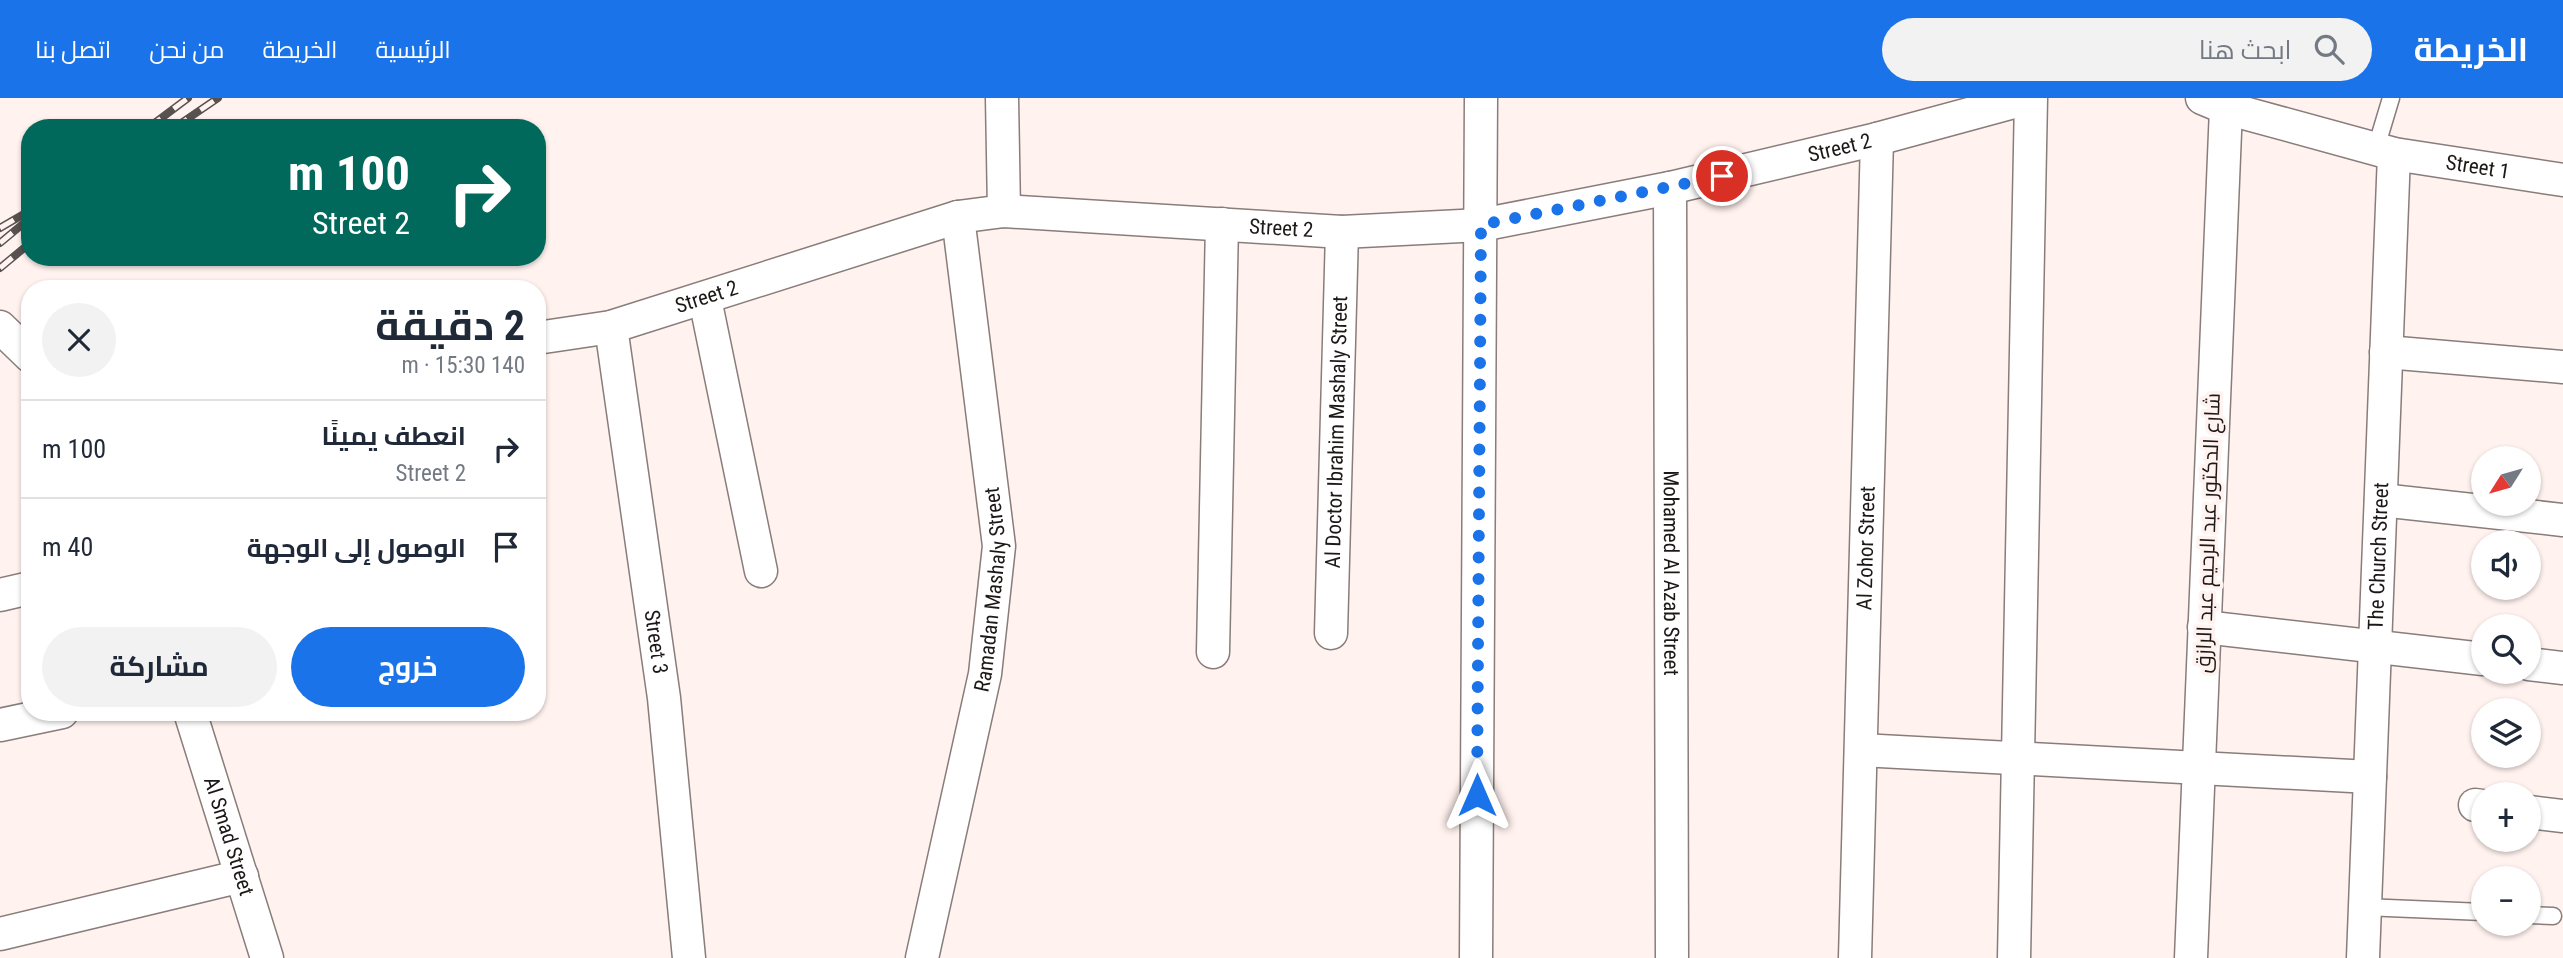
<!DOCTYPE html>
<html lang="ar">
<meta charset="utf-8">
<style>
:root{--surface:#fff;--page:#f2f2f3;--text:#1f2937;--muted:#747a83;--line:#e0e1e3;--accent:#1a73e8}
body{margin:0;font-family:"Roboto Condensed",Cairo,sans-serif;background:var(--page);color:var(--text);direction:rtl;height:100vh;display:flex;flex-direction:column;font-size:26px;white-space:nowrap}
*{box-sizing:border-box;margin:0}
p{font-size:23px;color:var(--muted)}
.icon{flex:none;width:38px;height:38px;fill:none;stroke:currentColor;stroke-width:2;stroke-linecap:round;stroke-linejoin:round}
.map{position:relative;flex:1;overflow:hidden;direction:ltr}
.details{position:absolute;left:21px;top:182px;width:525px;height:441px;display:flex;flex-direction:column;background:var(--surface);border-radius:28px;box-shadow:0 2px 5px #0004;direction:rtl}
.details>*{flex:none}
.top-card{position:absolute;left:21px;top:21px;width:525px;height:147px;border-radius:28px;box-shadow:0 2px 5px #0004;direction:rtl;background:#00695c;color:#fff;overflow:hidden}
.needle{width:46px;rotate:233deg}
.tools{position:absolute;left:2471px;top:348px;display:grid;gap:14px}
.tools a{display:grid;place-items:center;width:70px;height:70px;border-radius:50%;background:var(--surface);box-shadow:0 2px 5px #0004;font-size:35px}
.pin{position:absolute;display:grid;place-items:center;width:60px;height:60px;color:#fff;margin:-30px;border:4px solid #fff;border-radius:50%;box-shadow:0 2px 7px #0007}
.me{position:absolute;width:77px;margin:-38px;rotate:0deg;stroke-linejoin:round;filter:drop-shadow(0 0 5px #0008)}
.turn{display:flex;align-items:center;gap:24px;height:147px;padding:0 21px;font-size:32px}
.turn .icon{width:91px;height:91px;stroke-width:2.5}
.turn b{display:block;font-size:49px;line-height:60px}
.round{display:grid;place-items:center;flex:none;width:74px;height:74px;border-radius:37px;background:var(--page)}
.head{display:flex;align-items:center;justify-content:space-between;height:119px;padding:0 21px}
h1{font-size:42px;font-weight:700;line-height:52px}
.button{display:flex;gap:14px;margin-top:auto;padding:14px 21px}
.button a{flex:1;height:80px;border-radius:42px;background:var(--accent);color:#fff;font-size:28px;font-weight:700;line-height:80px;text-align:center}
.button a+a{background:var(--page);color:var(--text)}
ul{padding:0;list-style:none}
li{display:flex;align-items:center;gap:21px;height:98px;padding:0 21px;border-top:2px solid var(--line)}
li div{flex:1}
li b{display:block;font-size:26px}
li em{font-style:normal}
header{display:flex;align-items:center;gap:42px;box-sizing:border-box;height:98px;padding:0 35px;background:var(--accent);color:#fff}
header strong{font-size:33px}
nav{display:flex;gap:38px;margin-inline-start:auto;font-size:24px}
.search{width:490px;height:63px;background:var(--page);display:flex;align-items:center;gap:18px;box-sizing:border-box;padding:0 24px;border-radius:38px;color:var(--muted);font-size:26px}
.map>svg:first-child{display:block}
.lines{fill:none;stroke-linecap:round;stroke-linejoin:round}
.lane-casing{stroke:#887d7a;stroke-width:19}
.street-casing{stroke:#887d7a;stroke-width:35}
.lane{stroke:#fff;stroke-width:16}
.street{stroke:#fff;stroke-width:32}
.rail-casing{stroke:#575150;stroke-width:8}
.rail{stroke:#fff2ef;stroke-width:5;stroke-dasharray:16;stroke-linecap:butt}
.route{stroke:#1a73e8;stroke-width:12;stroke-dasharray:0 21.6}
.labels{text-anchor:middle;stroke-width:7;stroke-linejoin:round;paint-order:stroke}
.street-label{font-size:21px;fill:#1c1817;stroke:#fff2ef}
</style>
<header>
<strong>الخريطة</strong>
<div class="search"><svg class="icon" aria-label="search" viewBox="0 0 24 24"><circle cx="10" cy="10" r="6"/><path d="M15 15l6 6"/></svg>ابحث هنا</div>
<nav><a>الرئيسية</a><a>الخريطة</a><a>من نحن</a><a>اتصل بنا</a></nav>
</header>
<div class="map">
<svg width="2563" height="860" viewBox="0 0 2563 860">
<rect width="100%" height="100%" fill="#fff2ef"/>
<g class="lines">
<g class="lane-casing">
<g id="lane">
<polyline points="2376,50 2391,0"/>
<polyline points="2364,809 2483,814"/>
<polyline points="2529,817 2553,818"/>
</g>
</g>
<g class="street-casing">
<g id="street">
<polyline points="1002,0 1004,113"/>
<path id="s1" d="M2202,0L2226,10L2394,56L2563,82"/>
<path id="s2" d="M1670,90L1672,860"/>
<polyline points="705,201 761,473"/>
<polyline points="0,229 30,258"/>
<path id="s3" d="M611,229L664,600L689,860"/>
<path id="s4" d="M537,240L611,229L958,119L1004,113L1342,134L1481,127L1670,90L1877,41L2028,0"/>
<polyline points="2386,254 2563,269"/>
<polyline points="2381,402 2563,422"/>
<polyline points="0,497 30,490"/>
<polyline points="2204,529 2483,561"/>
<path id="s5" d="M1331,535L1342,134"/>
<polyline points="1213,554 1222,126"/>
<polyline points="2529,566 2563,570"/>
<path id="s6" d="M190,614L267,860"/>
<polyline points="0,627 62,614"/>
<polyline points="1861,652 2370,679"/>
<polyline points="2475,707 2483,708"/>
<polyline points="2529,714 2563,718"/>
<polyline points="0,836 242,778"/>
<path id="s7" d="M922,860L985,576L999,448L958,119"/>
<polyline points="1476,860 1481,0"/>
<path id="s8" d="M1855,860L1877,41"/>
<polyline points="2014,860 2031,0"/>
<polyline points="2191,860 2226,10"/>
<path id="s9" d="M2363,860L2394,56"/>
</g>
</g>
<use href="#lane" class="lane"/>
<use href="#street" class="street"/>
<g class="rail-casing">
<g id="rail">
<polyline points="148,30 188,0"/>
<polyline points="174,30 218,0"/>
<polyline points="0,130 24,116"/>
<polyline points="0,145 30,120"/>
<polyline points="0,170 30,145"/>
</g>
</g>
<use href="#rail" class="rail"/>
</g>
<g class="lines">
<polyline class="route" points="1477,697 1481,127 1722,78"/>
</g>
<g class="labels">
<g class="street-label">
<text dy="7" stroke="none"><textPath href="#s4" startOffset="1330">Street 2</textPath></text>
<text dy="7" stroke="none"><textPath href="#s1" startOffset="285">Street 1</textPath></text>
<text dy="7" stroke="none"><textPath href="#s4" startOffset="763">Street 2</textPath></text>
<text dy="7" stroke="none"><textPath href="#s4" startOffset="175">Street 2</textPath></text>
<text dy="7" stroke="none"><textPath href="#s5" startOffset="201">Al Doctor Ibrahim Mashaly Street</textPath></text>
<text transform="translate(2208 435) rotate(-88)" y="7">شارع الدكتور عبد الرحيم عبد الرازق</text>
<text dy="7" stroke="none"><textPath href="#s8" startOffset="410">Al Zohor Street</textPath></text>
<text dy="7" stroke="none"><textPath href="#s9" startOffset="402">The Church Street</textPath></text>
<text dy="7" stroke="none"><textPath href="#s2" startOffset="385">Mohamed Al Azab Street</textPath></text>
<text dy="7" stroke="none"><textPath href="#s7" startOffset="376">Ramadan Mashaly Street</textPath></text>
<text dy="7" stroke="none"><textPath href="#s3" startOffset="318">Street 3</textPath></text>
<text dy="7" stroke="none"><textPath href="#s6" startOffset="130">Al Smad Street</textPath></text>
</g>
</g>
</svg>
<div class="tools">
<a><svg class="needle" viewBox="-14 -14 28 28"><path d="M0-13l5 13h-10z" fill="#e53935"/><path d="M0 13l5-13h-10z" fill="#747a83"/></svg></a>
<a><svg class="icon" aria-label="sound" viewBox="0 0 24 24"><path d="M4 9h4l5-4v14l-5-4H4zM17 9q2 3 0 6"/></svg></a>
<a><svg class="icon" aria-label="search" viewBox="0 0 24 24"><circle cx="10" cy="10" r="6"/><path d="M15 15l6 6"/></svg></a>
<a><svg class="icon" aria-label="layers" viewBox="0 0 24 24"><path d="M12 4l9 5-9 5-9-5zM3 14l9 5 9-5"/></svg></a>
<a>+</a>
<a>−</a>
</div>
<div class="pin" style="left:1722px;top:78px;background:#d93025"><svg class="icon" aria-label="arrive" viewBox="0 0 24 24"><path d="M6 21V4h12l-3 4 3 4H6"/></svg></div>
<svg class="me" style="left:1477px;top:697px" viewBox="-20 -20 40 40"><path d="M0-17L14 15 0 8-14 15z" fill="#1a73e8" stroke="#fff" stroke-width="4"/></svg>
<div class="top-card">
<div class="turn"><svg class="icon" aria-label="right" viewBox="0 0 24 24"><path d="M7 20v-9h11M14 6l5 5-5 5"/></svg><div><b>100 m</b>Street 2</div></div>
</div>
<section class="details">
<div class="head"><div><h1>2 دقيقة</h1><p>140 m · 15:30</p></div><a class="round"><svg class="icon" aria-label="close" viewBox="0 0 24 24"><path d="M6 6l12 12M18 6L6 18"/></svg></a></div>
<ul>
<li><svg class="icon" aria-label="right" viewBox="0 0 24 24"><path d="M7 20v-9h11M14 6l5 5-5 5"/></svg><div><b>انعطف يمينًا</b><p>Street 2</p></div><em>100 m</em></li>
<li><svg class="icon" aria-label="arrive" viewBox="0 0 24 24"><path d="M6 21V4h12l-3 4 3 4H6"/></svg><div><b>الوصول إلى الوجهة</b></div><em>40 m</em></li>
</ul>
<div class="button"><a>خروج</a><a>مشاركة</a></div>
</section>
</div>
